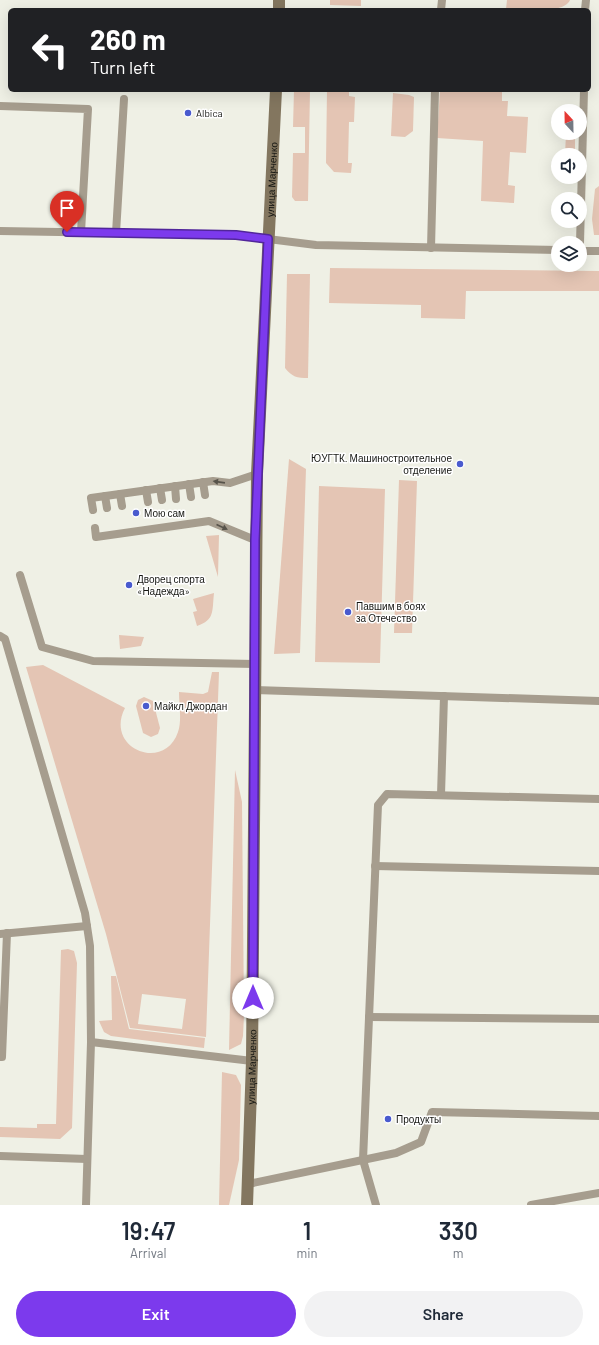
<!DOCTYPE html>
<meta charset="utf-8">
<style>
:root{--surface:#fff;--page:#f2f2f3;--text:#1f2937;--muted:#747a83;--accent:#7c3aed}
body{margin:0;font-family:Barlow,sans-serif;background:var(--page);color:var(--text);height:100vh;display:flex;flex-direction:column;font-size:15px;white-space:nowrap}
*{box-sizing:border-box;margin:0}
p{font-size:13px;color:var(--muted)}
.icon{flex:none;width:22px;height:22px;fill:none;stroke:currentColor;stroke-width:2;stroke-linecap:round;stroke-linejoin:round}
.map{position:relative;height:1205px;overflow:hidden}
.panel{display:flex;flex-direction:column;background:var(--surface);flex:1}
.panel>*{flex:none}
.banner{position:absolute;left:8px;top:8px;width:583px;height:84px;border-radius:6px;box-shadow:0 4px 16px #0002;background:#202124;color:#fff;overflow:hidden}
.needle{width:26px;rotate:338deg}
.buttons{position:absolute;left:551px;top:104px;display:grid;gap:8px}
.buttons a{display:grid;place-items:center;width:36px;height:36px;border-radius:50%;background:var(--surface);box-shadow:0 4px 16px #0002;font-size:20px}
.pin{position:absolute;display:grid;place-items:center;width:34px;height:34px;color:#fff;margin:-41px -17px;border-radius:50% 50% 50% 0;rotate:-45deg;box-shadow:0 0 4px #0007}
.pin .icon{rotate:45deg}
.me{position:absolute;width:44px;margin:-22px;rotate:0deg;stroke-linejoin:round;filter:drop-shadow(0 0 3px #0008)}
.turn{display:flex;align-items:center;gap:14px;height:84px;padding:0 16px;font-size:18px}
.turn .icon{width:52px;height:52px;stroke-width:2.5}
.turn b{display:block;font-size:28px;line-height:34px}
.eta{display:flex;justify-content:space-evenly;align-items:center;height:68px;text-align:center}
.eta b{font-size:24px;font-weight:600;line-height:28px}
.primary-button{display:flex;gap:8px;margin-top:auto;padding:8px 16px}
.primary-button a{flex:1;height:46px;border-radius:24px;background:var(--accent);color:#fff;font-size:16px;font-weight:600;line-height:46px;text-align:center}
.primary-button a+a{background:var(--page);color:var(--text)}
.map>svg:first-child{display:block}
.green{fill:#e4c5b4;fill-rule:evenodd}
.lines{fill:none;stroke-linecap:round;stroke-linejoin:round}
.lane{stroke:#a69d8e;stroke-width:8}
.secondary{stroke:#83765f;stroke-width:12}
.oneway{fill:#57534a}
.route-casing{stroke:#51269a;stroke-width:10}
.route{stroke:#7c3aed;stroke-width:7}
.poi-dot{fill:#495ace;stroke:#fff;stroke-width:1.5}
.labels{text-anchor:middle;stroke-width:3;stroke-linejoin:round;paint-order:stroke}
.poi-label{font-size:10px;fill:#161713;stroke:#fff;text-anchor:start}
.street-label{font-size:10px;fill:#161713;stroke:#fff}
</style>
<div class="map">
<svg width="599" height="1205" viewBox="0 0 599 1205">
<rect width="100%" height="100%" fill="#eff0e5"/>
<g class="green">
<polygon points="330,0 361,0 361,6 330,5"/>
<path d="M507,0H570C564,15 520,9 506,9Z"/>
<polygon points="294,90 310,90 308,201 295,201 292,197 293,153 305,153 305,127 293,127"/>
<polygon points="327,90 349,90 349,96 355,97 354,122 349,122 348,163 352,163 351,173 334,172 326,163"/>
<polygon points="440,90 502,90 502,101 508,101 507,116 528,117 526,153 510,152 508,185 515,186 514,203 481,201 483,141 437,138"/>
<polygon points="393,93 409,95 414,97 413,131 405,137 391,136"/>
<polygon points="565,133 575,133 575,155 565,155 566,133"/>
<polygon points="599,186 599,235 594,235 592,219 595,189"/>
<polygon points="330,268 599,271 599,291 466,291 465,319 421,318 421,305 329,303"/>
<path d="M287,274H310L308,378C297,378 292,377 285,368Z"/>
<polygon points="289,459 306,469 300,653 274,654"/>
<polygon points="399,480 417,481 412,633 394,633"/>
<polygon points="319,486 385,489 380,663 315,662"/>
<polygon points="219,535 218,576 218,577 206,536"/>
<path d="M214,593C212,611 215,620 197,626L193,612L197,611L193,599Z"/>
<polygon points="119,635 144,637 141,646 120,649"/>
<path d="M43,665L125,708C104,748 164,773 178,732C182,721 179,704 179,692L203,694L208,692L212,672H219L206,1037L130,1028L106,934L26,667ZM142,994L186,999L182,1029L138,1024Z"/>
<polygon points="144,697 153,701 160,728 158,734 151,737 143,733 136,706 138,700"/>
<polygon points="235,770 242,802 244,1015 243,1036 241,1044 229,1050"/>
<polygon points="68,949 74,951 77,963 72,1128 60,1139 0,1137 0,1127 37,1128 37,1124 56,1124 61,950"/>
<polygon points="111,976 116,976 129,1029 205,1038 204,1048 111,1036 104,1032 99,1021 112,1020"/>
<polygon points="222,1072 236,1075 241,1085 239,1160 229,1205 219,1205"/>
</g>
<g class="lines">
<g class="lane">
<polyline points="441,10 442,0"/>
<polyline points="585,10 586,0"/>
<polyline points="0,106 88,109 81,232"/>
<polyline points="0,231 236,235 316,245 558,250"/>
<polyline points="116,233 124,99"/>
<polyline points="580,243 584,90"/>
<polyline points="431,248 435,90"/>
<polyline points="580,251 599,251"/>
<polyline points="203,482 205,495"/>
<polyline points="189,484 191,497"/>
<polyline points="175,486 176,499"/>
<polyline points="160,488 162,500"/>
<polyline points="146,490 148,502"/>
<polyline points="120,494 122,506"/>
<polyline points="105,496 107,508"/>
<polyline points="93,510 91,498 213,481 230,483 257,474"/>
<polyline points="95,528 96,537 209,521 255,540"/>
<polyline points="20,575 42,647 93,661 255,664"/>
<polyline points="0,636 5,639 85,913 90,946 91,1042 86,1205"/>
<polyline points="255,690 599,701"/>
<polyline points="441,795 444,696"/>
<polyline points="375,866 599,871"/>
<polyline points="0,934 87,926"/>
<polyline points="369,1017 599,1019"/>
<polyline points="91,1042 252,1061"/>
<polyline points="0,1057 2,1057 7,933"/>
<polyline points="0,1156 87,1159"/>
<polyline points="248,1184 396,1153 421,1142 432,1112 599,1116"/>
<polyline points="376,1205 363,1160 378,805 387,794 599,799"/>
<polyline points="531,1205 599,1193"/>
</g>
<g class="secondary">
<polyline points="279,10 279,0"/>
<path id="s1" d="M247,1205L252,1061L257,474L276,90"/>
</g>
</g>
<defs><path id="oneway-solid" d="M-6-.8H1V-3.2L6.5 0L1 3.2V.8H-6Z"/></defs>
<g class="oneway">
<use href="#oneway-solid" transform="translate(219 482) rotate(-172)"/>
<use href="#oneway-solid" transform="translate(222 527) rotate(24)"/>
</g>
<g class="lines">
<g class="route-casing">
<polyline id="route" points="67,232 236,235 268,239 255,540 253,998"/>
</g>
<use href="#route" class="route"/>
</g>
<g class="poi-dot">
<circle cx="188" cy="113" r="4"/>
<circle cx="460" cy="464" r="4"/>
<circle cx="136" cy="513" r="4"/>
<circle cx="129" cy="585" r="4"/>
<circle cx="348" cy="612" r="4"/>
<circle cx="146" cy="706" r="4"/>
<circle cx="388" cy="1119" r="4"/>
</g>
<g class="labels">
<g class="poi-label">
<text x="196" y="117">Albica</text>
<text x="452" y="462" text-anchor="end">ЮУГТК. Машиностроительное<tspan x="452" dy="12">отделение</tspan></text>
<text x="144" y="517">Мою сам</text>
<text x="137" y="583">Дворец спорта<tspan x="137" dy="12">«Надежда»</tspan></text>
<text x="356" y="610">Павшим в боях<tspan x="356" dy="12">за Отечество</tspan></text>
<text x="154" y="710">Майкл Джордан</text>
<text x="396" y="1123">Продукты</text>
</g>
<g class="street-label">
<text dy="4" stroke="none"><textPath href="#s1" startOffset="1026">улица Марченко</textPath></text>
<text dy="4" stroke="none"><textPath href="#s1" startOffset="138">улица Марченко</textPath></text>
</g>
</g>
</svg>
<div class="buttons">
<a><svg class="needle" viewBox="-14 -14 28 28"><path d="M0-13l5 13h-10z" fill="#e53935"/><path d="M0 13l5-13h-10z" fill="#747a83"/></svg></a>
<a><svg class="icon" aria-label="sound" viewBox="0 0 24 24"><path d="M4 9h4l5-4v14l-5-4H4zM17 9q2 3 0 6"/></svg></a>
<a><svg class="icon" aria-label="search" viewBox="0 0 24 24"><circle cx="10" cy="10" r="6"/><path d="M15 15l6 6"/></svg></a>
<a><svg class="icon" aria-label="layers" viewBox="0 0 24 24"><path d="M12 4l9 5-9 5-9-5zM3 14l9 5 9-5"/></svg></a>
</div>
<div class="pin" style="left:67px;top:232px;background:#d93025"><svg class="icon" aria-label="arrive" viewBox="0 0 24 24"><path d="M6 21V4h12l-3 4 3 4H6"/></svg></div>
<svg class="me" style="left:253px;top:998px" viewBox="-20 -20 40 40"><circle r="19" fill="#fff"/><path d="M0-13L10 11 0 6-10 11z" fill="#7c3aed"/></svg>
<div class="banner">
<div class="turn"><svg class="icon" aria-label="left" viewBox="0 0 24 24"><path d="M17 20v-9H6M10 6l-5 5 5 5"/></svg><div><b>260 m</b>Turn left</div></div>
</div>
</div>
<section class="panel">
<div class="eta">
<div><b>19:47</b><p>Arrival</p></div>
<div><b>1</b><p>min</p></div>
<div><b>330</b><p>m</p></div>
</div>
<div class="primary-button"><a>Exit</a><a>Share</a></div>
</section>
